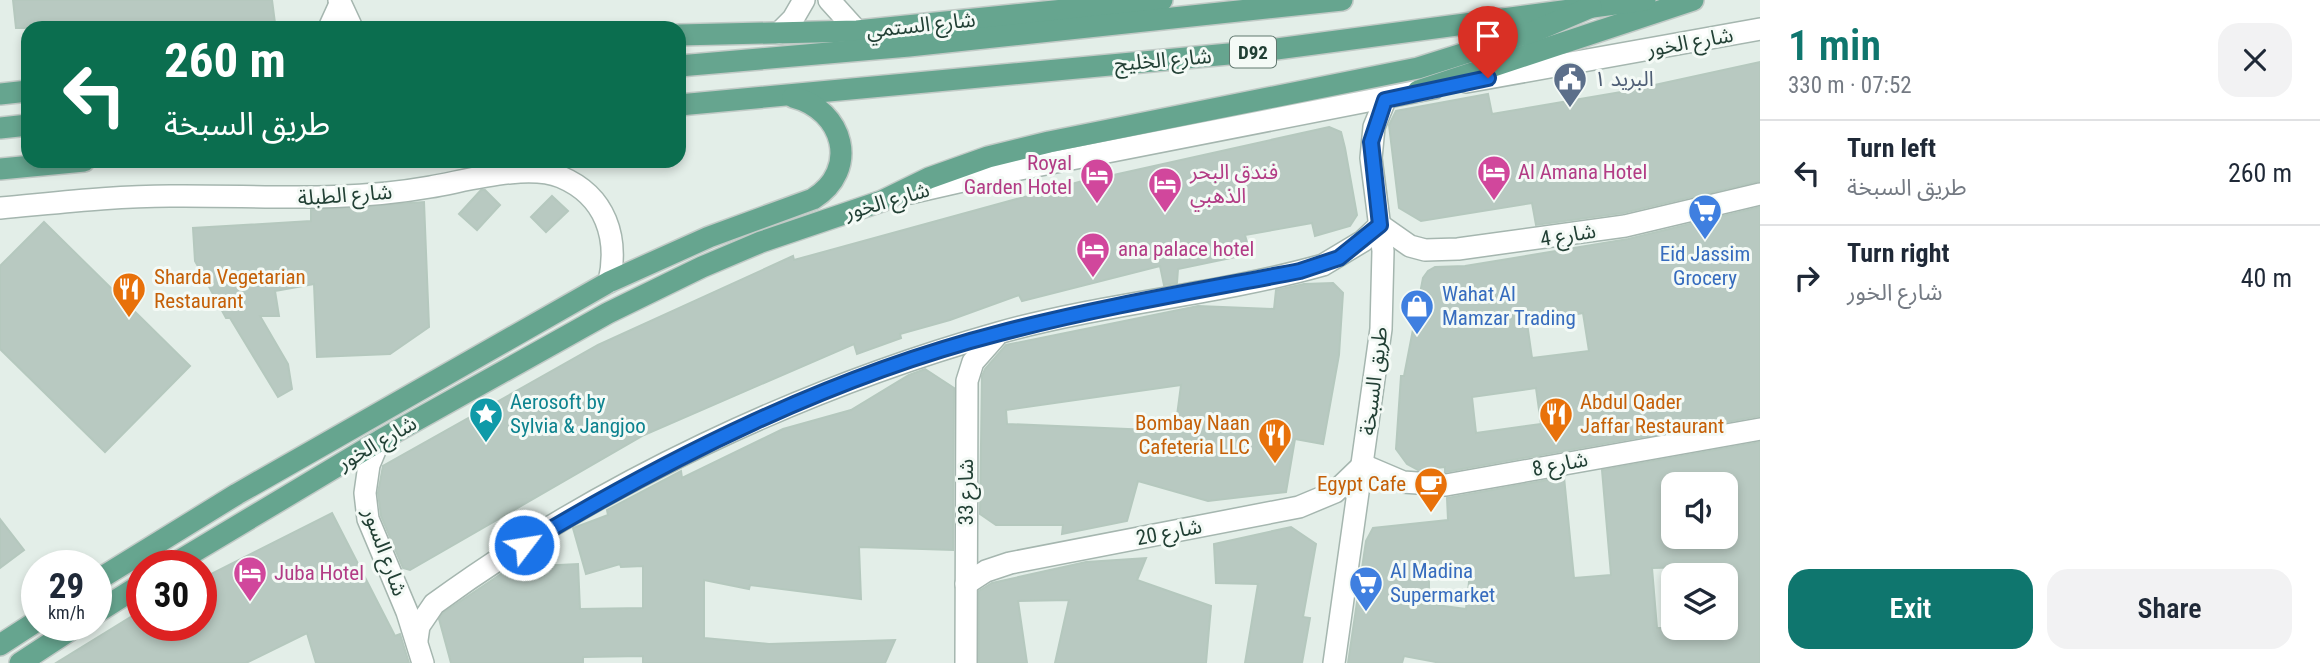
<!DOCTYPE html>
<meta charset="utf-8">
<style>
:root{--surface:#fff;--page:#f2f2f3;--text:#1f2937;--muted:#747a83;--line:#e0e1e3;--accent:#0f766e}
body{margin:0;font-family:"Roboto Condensed","Noto Sans Arabic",sans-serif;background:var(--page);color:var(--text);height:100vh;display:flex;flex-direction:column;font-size:26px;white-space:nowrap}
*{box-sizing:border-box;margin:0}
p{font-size:23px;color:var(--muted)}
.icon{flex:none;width:38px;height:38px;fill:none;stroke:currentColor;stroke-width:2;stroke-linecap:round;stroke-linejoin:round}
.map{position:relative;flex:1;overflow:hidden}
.side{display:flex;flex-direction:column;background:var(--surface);width:560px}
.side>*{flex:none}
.guide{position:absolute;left:21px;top:21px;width:665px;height:147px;border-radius:21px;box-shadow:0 4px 10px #0003;background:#0b6e4f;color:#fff;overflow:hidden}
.controls{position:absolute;left:1661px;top:472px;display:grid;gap:14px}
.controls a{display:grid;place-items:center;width:77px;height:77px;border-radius:14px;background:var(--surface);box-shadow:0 4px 10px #0003;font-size:35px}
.speed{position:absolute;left:21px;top:550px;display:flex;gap:14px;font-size:35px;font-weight:700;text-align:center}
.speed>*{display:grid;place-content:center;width:91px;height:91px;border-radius:50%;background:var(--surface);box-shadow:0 4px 10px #0003;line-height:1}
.speed small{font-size:18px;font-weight:400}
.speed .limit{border:10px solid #d22;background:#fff;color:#111}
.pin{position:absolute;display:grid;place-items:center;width:60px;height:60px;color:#fff;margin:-72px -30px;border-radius:50% 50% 50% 0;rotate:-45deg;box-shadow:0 0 7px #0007}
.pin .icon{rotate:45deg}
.me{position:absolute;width:77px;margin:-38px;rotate:59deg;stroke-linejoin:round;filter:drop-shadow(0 0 5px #0008)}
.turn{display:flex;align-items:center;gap:24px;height:147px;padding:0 28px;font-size:32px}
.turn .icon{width:91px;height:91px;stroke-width:2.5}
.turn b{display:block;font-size:49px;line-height:60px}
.round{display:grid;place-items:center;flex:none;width:74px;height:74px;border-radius:21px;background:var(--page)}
.headline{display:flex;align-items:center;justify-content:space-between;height:119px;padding:0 28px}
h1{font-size:42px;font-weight:600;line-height:52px;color:var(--accent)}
.primary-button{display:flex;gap:14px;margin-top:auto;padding:14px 28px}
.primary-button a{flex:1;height:80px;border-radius:21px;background:var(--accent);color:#fff;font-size:28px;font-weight:600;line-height:80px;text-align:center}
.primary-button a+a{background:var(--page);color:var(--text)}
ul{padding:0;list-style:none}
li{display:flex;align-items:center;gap:21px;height:105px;padding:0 28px;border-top:2px solid var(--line)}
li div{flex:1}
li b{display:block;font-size:26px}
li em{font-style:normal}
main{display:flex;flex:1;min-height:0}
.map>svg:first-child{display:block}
.building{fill:#b8c9c1;stroke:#b5c8be;stroke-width:2;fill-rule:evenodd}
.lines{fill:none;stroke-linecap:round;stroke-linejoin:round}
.minor-casing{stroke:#a5b6af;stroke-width:24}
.major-casing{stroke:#c1cac6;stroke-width:24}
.minor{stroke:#fff;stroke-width:21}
.major{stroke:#66a58f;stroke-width:21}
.route-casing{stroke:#114b97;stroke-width:18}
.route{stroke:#1a73e8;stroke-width:12}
.labels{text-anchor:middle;stroke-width:6;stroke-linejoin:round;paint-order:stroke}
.shield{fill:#f4faf6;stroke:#61786f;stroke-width:2}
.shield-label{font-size:19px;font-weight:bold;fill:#224035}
.street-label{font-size:21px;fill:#224035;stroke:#f4faf6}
.service-label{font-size:21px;fill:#4e5e75;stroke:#f4faf6;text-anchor:start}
.hotel-label{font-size:21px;fill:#b23c85;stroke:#f4faf6;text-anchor:start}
.shop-label{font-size:21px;fill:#366cbe;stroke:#f4faf6;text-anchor:start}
.food-label{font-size:21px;fill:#c56008;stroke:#f4faf6;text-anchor:start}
.culture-label{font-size:21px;fill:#0d838f;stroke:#f4faf6;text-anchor:start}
</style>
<main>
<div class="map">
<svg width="1760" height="663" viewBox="0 0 1760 663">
<rect width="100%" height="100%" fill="#e3eee8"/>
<g class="building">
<polygon points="13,0 272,0 275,23 254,24 255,28 16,28"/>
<polygon points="1760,62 1760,181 1623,213 1536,225 1532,203 1421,221 1399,208 1389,125 1396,111 1488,94 1492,114 1627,91"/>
<polygon points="1329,127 1341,132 1345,148 1357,215 1350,226 1315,236 1312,223 1245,235 1250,254 1178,269 1177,283 1164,285 1160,266 1022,301 1019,295 950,320 900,334 901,338 857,354 854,344 644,435 410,570 403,568 381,516 378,493 383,466 598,345 793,256 794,260 1108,174 1109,176"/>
<polygon points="481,190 485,190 500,205 477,230 459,214"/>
<polygon points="552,196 568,211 546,232 531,217"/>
<polygon points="424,202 429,327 390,354 317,357 314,284 275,291 279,316 260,316 288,364 292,389 278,397 230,318 226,318 195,261 193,228 311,221 311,210"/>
<path d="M1760,207V416L1445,472V467L1418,470L1407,464L1396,449L1401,376H1404L1423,278L1428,271L1435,267L1465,266L1628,239ZM1583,313L1589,351L1532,358L1527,323ZM1536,388L1541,424L1476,433L1472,397Z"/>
<polygon points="44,222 190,366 105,452 0,349 0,266"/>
<path d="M1333,283L1343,293L1339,355L1323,444L1295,439L1286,492L1208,501L1138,481L1127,521L1062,534L1063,525H996L980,514L982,376L985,369L1006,345L1198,306L1274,309L1276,290L1304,284ZM1181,385L1175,431L1007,424L1006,410Z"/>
<polygon points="925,369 954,388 953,550 859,547 861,599 750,585 749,589 704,580 704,638 769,644 895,640 885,663 643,663 643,656 583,657 583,663 451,663 439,619 443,613 516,564 517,567 578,564 580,609 643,608 643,566 621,567 620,564 586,574 573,528 608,515 607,510 681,471 682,478 783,429 851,410 909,375"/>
<path d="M1760,442V663H1441L1404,656L1402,663H1348L1366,541L1373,528L1448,520L1447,498L1564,477L1574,578L1611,575L1602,470ZM1673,485H1726V537H1673ZM1471,564L1466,609L1429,604V567ZM1726,566V628H1657L1652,568Z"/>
<polygon points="332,513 395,636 400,634 409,663 316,663 307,633 246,663 56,663 142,610 142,625 201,625 201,579"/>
<polygon points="0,519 24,550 0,568"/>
<polygon points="1291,527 1316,544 1303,617 1310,618 1302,663 1245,663 1258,584 1216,583 1214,544"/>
<polygon points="1146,558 1137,580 1211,606 1206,663 1055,663 1069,600 1018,601 1027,663 979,663 979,591 992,583 1086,562"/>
</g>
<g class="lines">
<g class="minor-casing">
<g id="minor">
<polyline points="339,0 352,28"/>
<polyline points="829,0 857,31"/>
<polyline points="329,28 340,4"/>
<polyline points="779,33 793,19 804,0"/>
<polyline points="1466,82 1760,29"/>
<polyline points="910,193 989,175 1434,88"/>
<path d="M0,208C56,203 113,196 170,196C259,195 340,203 430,187C466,181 527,163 561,177C606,196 619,238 609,282"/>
<polyline points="379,441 369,465 365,493 368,519 407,612 423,663"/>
<polyline points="966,584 986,571 1010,563 1299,507 1335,492 1363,465 1403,482 1446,485 1760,429"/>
<path d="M417,640L419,626L434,604C598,484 803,388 998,333C1104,303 1217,295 1323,265L1363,241L1380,225L1410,246L1425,250L1458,249L1625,226L1760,194"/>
<polyline points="966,663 967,381 973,362 996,336"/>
<polyline points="1334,663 1381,329 1383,251 1371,158 1374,127 1385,100"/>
</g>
</g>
<g class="major-casing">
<g id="major">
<polyline points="679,35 857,31 1162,0"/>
<polyline points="679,66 909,46 1342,0"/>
<polyline points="1418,91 1693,0"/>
<polyline points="0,94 28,91"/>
<polyline points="679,105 1261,51 1645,0"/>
<polyline points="0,128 28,125"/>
<polyline points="0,169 84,161"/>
<polyline points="172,565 379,441 608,313 702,267 761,242 882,201 929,178 988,157 1049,142 1418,68 1535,31 1591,7"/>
<path d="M96,581L237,494L609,282L709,237L813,199C860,170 844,110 793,97"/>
<polyline points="96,613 142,584"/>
<polyline points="0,645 37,621"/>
<polyline points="20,663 78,625"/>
</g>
</g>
<use href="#minor" class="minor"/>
<use href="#major" class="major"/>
</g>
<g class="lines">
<g class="route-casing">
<path id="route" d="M524,545C672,456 832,376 1000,333C1099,307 1201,290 1300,271L1339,258L1380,225L1371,142L1385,100L1488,78"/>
</g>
<use href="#route" class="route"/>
</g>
<defs>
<g id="civic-pin" transform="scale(1.75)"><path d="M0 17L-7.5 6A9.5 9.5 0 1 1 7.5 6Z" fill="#5c6f8a" stroke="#f4faf6"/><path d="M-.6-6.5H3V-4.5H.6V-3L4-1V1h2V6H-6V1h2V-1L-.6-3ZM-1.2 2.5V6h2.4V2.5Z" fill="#fff"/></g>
<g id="hotel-pin" transform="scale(1.75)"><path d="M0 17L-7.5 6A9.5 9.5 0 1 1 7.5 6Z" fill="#d1479c" stroke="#f4faf6"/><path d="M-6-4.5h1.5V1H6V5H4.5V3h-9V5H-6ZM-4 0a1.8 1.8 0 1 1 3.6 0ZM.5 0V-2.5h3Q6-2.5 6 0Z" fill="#fff"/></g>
<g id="supermarket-pin" transform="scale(1.75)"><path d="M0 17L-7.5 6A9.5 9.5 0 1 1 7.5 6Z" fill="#3f7fe0" stroke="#f4faf6"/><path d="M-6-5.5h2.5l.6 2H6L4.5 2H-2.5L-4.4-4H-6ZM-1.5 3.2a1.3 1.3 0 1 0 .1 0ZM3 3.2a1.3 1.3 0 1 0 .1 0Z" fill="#fff"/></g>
<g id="restaurant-pin" transform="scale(1.75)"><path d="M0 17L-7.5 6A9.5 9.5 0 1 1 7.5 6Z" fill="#e8710a" stroke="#f4faf6"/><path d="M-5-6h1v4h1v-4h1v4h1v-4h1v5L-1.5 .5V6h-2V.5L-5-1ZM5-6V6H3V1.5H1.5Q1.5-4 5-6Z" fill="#fff"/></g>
<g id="shop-pin" transform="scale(1.75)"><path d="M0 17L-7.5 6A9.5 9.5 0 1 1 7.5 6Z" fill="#3f7fe0" stroke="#f4faf6"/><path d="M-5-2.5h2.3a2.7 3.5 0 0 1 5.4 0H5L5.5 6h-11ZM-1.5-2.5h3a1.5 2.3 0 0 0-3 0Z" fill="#fff"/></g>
<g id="sight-pin" transform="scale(1.75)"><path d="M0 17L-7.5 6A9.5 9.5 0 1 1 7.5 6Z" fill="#0f9aa8" stroke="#f4faf6"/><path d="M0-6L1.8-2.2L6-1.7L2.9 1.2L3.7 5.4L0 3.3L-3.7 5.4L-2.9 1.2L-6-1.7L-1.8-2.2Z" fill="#fff"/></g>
<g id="cafe-pin" transform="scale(1.75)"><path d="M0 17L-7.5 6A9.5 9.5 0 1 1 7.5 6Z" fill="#e8710a" stroke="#f4faf6"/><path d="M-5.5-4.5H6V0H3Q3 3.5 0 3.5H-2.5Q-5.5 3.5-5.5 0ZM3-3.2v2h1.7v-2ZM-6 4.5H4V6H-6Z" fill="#fff"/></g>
</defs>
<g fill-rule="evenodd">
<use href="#civic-pin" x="1570" y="79"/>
<use href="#hotel-pin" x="1494" y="172"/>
<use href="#hotel-pin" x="1097" y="175"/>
<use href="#hotel-pin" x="1165" y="184"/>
<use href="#supermarket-pin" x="1705" y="211"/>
<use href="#hotel-pin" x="1093" y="249"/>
<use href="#restaurant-pin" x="129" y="289"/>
<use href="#shop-pin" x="1417" y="306"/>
<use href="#sight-pin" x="486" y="414"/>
<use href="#restaurant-pin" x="1556" y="414"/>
<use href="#restaurant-pin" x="1275" y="435"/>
<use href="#cafe-pin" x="1431" y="484"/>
<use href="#hotel-pin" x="250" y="573"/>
<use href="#supermarket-pin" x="1366" y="583"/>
</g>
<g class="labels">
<rect class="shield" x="1230" y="36.5" width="46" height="31" rx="5"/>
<g class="shield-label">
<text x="1253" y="59">D92</text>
</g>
<g class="street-label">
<text transform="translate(921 25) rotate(-6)" y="7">شارع الستمي</text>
<text transform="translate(1690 42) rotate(-10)" y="7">شارع الخور</text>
<text transform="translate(1163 60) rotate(-5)" y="7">شارع الخليج</text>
<text transform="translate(345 195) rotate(-4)" y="7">شارع الطبلة</text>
<text transform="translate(887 201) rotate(-16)" y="7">شارع الخور</text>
<text transform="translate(1568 235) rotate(-9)" y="7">شارع 4</text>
<text transform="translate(1374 381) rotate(-83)" y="7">طريق السبخة</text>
<text transform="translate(377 443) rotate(-30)" y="7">شارع الخور</text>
<text transform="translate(1560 464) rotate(-11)" y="7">شارع 8</text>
<text transform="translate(966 492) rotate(-90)" y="7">شارع 33</text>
<text transform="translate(1169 532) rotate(-11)" y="7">شارع 20</text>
<text transform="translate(385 552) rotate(70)" y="7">شارع السور</text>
</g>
<g class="service-label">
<text x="1594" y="86">البريد ١</text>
</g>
<g class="hotel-label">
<text x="1072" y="170" text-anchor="end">Royal<tspan x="1072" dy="24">Garden Hotel</tspan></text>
<text x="1190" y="179">فندق البحر<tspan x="1190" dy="24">الذهبي</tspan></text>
<text x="1518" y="179">Al Amana Hotel</text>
<text x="1118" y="256">ana palace hotel</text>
<text x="274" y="580">Juba Hotel</text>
</g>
<g class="shop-label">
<text x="1705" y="261" text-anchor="middle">Eid Jassim<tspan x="1705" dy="24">Grocery</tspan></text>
<text x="1442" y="301">Wahat Al<tspan x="1442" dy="24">Mamzar Trading</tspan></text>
<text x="1390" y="578">Al Madina<tspan x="1390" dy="24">Supermarket</tspan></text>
</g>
<g class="food-label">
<text x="154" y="284">Sharda Vegetarian<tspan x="154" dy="24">Restaurant</tspan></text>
<text x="1580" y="409">Abdul Qader<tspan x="1580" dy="24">Jaffar Restaurant</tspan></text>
<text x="1250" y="430" text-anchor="end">Bombay Naan<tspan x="1250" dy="24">Cafeteria LLC</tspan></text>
<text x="1406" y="491" text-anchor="end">Egypt Cafe</text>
</g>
<g class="culture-label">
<text x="510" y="409">Aerosoft by<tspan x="510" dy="24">Sylvia &amp; Jangjoo</tspan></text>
</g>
</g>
</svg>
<div class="controls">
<a><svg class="icon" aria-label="sound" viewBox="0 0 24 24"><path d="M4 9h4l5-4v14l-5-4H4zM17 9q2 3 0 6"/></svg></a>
<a><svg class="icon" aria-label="layers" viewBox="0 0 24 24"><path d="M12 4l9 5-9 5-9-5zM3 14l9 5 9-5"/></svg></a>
</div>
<div class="speed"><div>29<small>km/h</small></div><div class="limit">30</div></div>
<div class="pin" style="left:1488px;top:78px;background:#d93025"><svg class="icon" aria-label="arrive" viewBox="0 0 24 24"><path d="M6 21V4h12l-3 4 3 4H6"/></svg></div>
<svg class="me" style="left:524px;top:545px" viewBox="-20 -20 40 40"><circle r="17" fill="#1a73e8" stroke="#fff" stroke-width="3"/><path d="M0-11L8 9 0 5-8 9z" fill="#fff"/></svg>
<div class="guide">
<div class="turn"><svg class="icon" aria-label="left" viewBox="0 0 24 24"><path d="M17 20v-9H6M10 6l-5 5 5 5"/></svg><div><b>260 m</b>طريق السبخة</div></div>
</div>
</div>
<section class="side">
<div class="headline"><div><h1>1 min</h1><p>330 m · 07:52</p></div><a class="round"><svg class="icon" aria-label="close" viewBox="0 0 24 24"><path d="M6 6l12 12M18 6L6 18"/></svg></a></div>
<ul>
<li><svg class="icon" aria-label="left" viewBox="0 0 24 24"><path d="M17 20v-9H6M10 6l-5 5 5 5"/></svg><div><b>Turn left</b><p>طريق السبخة</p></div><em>260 m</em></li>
<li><svg class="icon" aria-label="right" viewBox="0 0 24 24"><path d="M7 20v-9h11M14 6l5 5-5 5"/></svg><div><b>Turn right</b><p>شارع الخور</p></div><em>40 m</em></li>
</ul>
<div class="primary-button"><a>Exit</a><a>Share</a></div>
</section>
</main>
